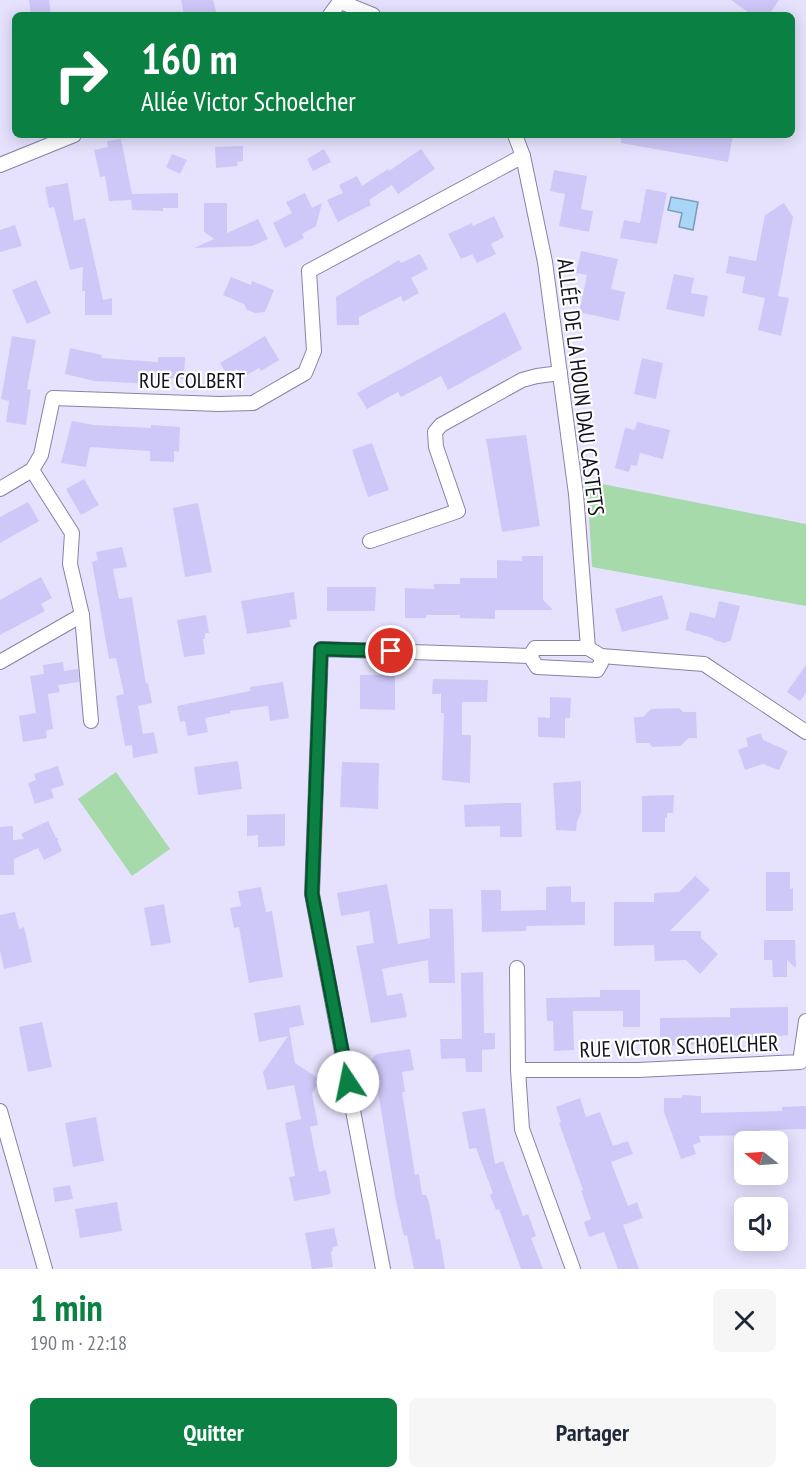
<!DOCTYPE html>
<html lang="fr">
<meta charset="utf-8">
<style>
:root{--surface:#fff;--page:#f6f6f7;--text:#1f2937;--muted:#747a83;--accent:#0b8043}
body{margin:0;font-family:"PT Sans Narrow",sans-serif;background:var(--page);color:var(--text);height:100vh;display:flex;flex-direction:column;font-size:22px;white-space:nowrap}
*{box-sizing:border-box;margin:0}
p{font-size:20px;color:var(--muted)}
.icon{flex:none;width:33px;height:33px;fill:none;stroke:currentColor;stroke-width:2;stroke-linecap:round;stroke-linejoin:round}
.map{position:relative;height:1269px;overflow:hidden}
.panel{display:flex;flex-direction:column;background:var(--surface);flex:1}
.panel>*{flex:none}
.hud{position:absolute;left:12px;top:12px;width:783px;height:126px;border-radius:9px;box-shadow:0 3px 15px #0003;background:#0b8043;color:#fff;overflow:hidden}
.needle{width:39px;rotate:287deg}
.controls{position:absolute;left:734px;top:1131px;display:grid;gap:12px}
.controls a{display:grid;place-items:center;width:54px;height:54px;border-radius:9px;background:var(--surface);box-shadow:0 3px 15px #0003;font-size:30px}
.pin{position:absolute;display:grid;place-items:center;width:51px;height:51px;color:#fff;margin:-26px;border:3px solid #fff;border-radius:50%;box-shadow:0 2px 6px #0007}
.me{position:absolute;width:66px;margin:-33px;rotate:349deg;stroke-linejoin:round;filter:drop-shadow(0 0 4px #0008)}
.turn{display:flex;align-items:center;gap:21px;height:126px;padding:0 30px;font-size:27px}
.turn .icon{width:78px;height:78px;stroke-width:2.5}
.turn b{display:block;font-size:42px;line-height:51px}
.round{display:grid;place-items:center;flex:none;width:63px;height:63px;border-radius:9px;background:var(--page)}
.overview{display:flex;align-items:center;justify-content:space-between;height:102px;padding:0 30px}
h1{font-size:36px;font-weight:700;line-height:45px;color:var(--accent)}
.cta{display:flex;gap:12px;margin-top:auto;padding:12px 30px}
.cta a{flex:1;height:69px;border-radius:9px;background:var(--accent);color:#fff;font-size:24px;font-weight:700;line-height:69px;text-align:center}
.cta a+a{background:var(--page);color:var(--text)}
.map>svg:first-child{display:block}
.green{fill:#a6daaa}
.water{fill:#a9d6f7;stroke:#7c9bb6;stroke-width:1.5}
.building{fill:#cec8f8}
.lines{fill:none;stroke-linecap:round;stroke-linejoin:round}
.minor-casing{stroke:#8783a3;stroke-width:16}
.minor{stroke:#fff;stroke-width:14}
.route-casing{stroke:#07532c;stroke-width:15}
.route{stroke:#0b8043;stroke-width:10}
.labels{text-anchor:middle;stroke-width:4.5;stroke-linejoin:round;paint-order:stroke}
.street-label{font-size:22px;fill:#14121e;stroke:#fff}
</style>
<div class="map">
<svg width="806" height="1269" viewBox="0 0 806 1269">
<rect width="100%" height="100%" fill="#e6e2fe"/>
<g class="green">
<polygon points="587,481 806,524 806,606 592,567"/>
<polygon points="116,772 170,849 132,876 78,799"/>
</g>
<polygon class="water" points="671,197 698,202 693,230 679,227 682,213 668,210"/>
<g class="building">
<polygon points="29,0 49,0 51,15 31,15"/>
<polygon points="181,0 213,0 217,15 184,15"/>
<polygon points="731,0 779,0 769,15 752,15"/>
<polygon points="621,135 733,135 728,162 621,143"/>
<polygon points="121,139 132,194 178,193 178,208 163,208 163,211 132,210 131,200 109,201 105,176 100,177 94,150 108,147 107,141"/>
<polygon points="243,146 243,161 237,162 238,166 216,168 215,147"/>
<polygon points="324,149 331,162 313,171 307,159"/>
<polygon points="421,149 435,169 398,194 392,185 369,200 371,205 338,222 327,200 343,193 339,185 357,176 362,186 388,169 389,171"/>
<polygon points="172,154 187,160 180,174 166,167"/>
<polygon points="554,170 587,176 581,209 593,211 589,232 559,226 565,194 550,191"/>
<polygon points="68,183 74,221 85,218 103,300 112,298 112,315 85,315 85,291 82,291 83,267 70,270 54,207 49,208 45,187"/>
<polygon points="646,189 667,193 657,244 620,238 624,220 640,223"/>
<polygon points="305,193 312,208 322,203 316,226 302,234 304,238 285,248 273,223 292,213 286,202"/>
<polygon points="204,203 227,203 227,233 258,219 268,239 252,246 194,248 214,239 204,232"/>
<polygon points="784,203 793,217 778,296 789,298 781,336 758,330 765,298 742,293 745,277 726,273 729,256 756,261 765,215"/>
<polygon points="494,216 504,237 491,244 496,254 477,263 472,254 461,259 448,234 472,223 473,226"/>
<polygon points="15,225 22,246 0,252 0,230"/>
<polygon points="581,251 618,259 611,289 625,292 619,321 579,312 587,275 576,273"/>
<polygon points="420,254 428,269 411,278 419,293 403,302 401,296 359,317 359,325 337,325 336,297 399,260 401,263"/>
<polygon points="674,274 694,278 691,293 708,296 704,317 666,309"/>
<polygon points="231,277 251,285 252,281 274,290 265,312 255,313 247,310 244,304 223,295"/>
<polygon points="36,280 51,313 27,324 12,290"/>
<polygon points="505,312 522,349 448,390 441,376 401,397 398,392 367,409 357,393"/>
<polygon points="12,336 36,340 27,389 31,390 26,425 6,422 9,401 1,399"/>
<polygon points="265,336 279,360 261,371 259,368 242,378 237,369 227,375 220,363"/>
<polygon points="70,348 102,355 101,358 158,362 158,357 185,357 184,379 152,378 152,384 94,381 65,374"/>
<polygon points="642,358 663,363 656,399 634,394"/>
<polygon points="72,421 94,425 151,428 151,425 180,427 179,452 174,451 174,462 150,461 150,451 90,447 86,467 61,463"/>
<polygon points="637,422 670,430 663,459 640,453 637,466 631,465 629,472 615,468 625,428 635,430"/>
<polygon points="526,435 540,526 502,532 486,439"/>
<polygon points="372,443 389,490 368,497 352,450"/>
<polygon points="84,479 99,505 81,515 66,489"/>
<polygon points="28,502 39,521 0,543 0,517"/>
<polygon points="198,503 212,572 185,577 173,508"/>
<polygon points="122,547 127,567 113,569 119,599 132,597 146,684 148,683 152,703 138,706 143,734 154,732 158,753 133,758 132,745 125,746 116,696 124,694 116,658 109,659 92,562 98,560 96,552"/>
<polygon points="522,556 543,556 543,600 553,610 495,610 495,619 460,618 460,615 426,615 426,618 405,618 405,588 434,589 434,584 460,584 460,578 497,578 497,560 522,561"/>
<polygon points="41,577 52,598 41,604 45,611 0,635 0,600"/>
<polygon points="327,587 376,587 375,611 327,611"/>
<polygon points="294,592 297,619 289,620 291,627 247,634 241,601"/>
<polygon points="662,595 669,619 622,632 615,609"/>
<polygon points="719,601 740,606 731,640 725,643 714,640 712,638 685,630 690,612 715,618"/>
<polygon points="206,615 209,633 205,633 205,639 203,639 205,654 184,657 177,620"/>
<polygon points="63,662 64,671 78,669 79,682 58,685 60,692 48,694 53,729 46,731 47,738 23,742 19,716 36,713 30,676 44,674 43,665"/>
<polygon points="806,665 806,693 800,701 787,692"/>
<polygon points="360,675 395,675 395,710 360,709"/>
<polygon points="433,679 488,680 487,702 462,702 462,735 471,735 470,783 442,780 444,713 441,713 441,694 432,694"/>
<polygon points="283,682 289,718 270,721 268,706 230,711 231,713 205,718 208,732 188,736 185,721 180,722 177,706 250,691 250,687"/>
<polygon points="550,697 571,698 570,718 565,718 565,738 538,737 538,717 550,718"/>
<polygon points="679,708 683,712 696,712 697,738 689,738 680,746 652,747 649,743 636,743 634,717 643,717 651,709"/>
<polygon points="761,733 763,740 788,751 779,770 763,764 745,770 738,750 748,746 746,738"/>
<polygon points="238,761 242,789 198,795 194,767"/>
<polygon points="342,762 379,763 378,809 340,807"/>
<polygon points="58,766 64,785 51,789 54,798 35,804 28,783 36,780 34,774"/>
<polygon points="581,781 581,812 577,822 576,831 556,830 553,783"/>
<polygon points="674,795 673,813 667,813 667,818 665,818 665,832 642,832 642,796"/>
<polygon points="506,803 521,803 522,837 500,837 500,826 465,827 464,805"/>
<polygon points="285,814 285,846 258,847 258,835 247,836 247,815"/>
<polygon points="48,821 56,838 59,838 57,840 62,851 44,860 38,848 14,859 14,875 0,875 0,827 13,826 13,840 24,839 21,834"/>
<polygon points="766,872 790,872 790,889 793,888 793,911 766,911"/>
<polygon points="695,876 710,890 670,931 701,931 701,938 718,954 700,974 686,960 655,961 654,945 614,946 614,902 654,902 654,893 679,892"/>
<polygon points="387,884 398,944 430,938 429,909 453,909 455,983 429,983 428,960 382,969 387,996 402,993 407,1017 371,1023 356,946 374,943 369,911 341,916 337,893"/>
<polygon points="571,886 571,902 585,902 585,925 526,926 526,931 482,932 481,890 501,890 501,911 546,910 546,887"/>
<polygon points="261,887 266,912 272,911 283,977 249,983 239,927 234,928 230,908 241,906 238,891"/>
<polygon points="164,904 171,943 151,946 144,908"/>
<polygon points="15,912 19,929 24,927 32,962 4,969 0,951 0,915"/>
<polygon points="764,940 795,940 796,968 787,960 787,977 773,977 772,960 764,960"/>
<polygon points="483,972 484,1033 495,1033 495,1049 482,1050 482,1072 466,1072 465,1058 441,1059 440,1039 462,1039 461,973"/>
<polygon points="600,990 640,990 640,1027 623,1027 623,1011 573,1011 574,1050 554,1051 553,1021 547,1021 546,998 600,997"/>
<polygon points="300,1005 304,1025 289,1028 295,1063 321,1080 312,1094 318,1125 310,1127 319,1172 326,1170 331,1194 294,1201 289,1177 295,1176 285,1123 301,1119 294,1085 267,1090 263,1072 288,1036 259,1042 254,1013"/>
<polygon points="788,1007 788,1035 751,1039 751,1036 717,1036 717,1044 660,1046 660,1018 730,1017 730,1008"/>
<polygon points="42,1022 52,1067 28,1072 19,1027"/>
<polygon points="410,1049 414,1070 402,1072 405,1092 402,1092 415,1175 419,1174 422,1195 426,1195 429,1202 436,1240 440,1239 445,1269 414,1269 407,1235 404,1236 396,1201 374,1067 369,1064 376,1054"/>
<polygon points="682,1095 701,1096 701,1113 782,1111 782,1107 806,1106 806,1129 760,1130 760,1135 699,1136 701,1142 693,1145 696,1154 681,1159 664,1112 664,1098 682,1098"/>
<polygon points="580,1098 586,1117 600,1112 613,1146 628,1141 633,1154 611,1162 628,1206 637,1202 643,1218 623,1225 639,1269 618,1269 604,1232 589,1237 584,1222 591,1219 581,1190 583,1190 559,1123 561,1122 556,1107"/>
<polygon points="485,1108 495,1164 503,1161 523,1216 528,1214 536,1236 531,1238 543,1269 521,1269 499,1209 496,1210 490,1195 493,1193 476,1148 469,1149 462,1112"/>
<polygon points="96,1117 104,1161 73,1167 65,1123"/>
<polygon points="70,1185 73,1199 55,1202 53,1188"/>
<polygon points="117,1202 122,1231 80,1238 75,1209"/>
<polygon points="334,1228 338,1246 332,1247 333,1251 331,1252 333,1267 312,1269 305,1233"/>
</g>
<g class="lines">
<g class="minor-casing">
<g id="minor">
<polyline points="341,2 373,15"/>
<polyline points="330,15 341,0"/>
<polyline points="515,135 523,156 545,262 576,494 588,648"/>
<polyline points="0,165 74,135"/>
<polyline points="0,489 32,470 41,455 53,398 219,404 253,403 305,373 314,351 309,271 523,156"/>
<polyline points="370,541 458,511 436,447 435,432 441,425 522,380 537,376 560,373"/>
<polyline points="82,615 91,721"/>
<polyline points="588,648 601,656 704,664 806,732"/>
<polyline points="530,656 537,667 597,670 601,663 601,656"/>
<polyline points="0,662 82,615 70,564 72,533 32,470"/>
<polyline points="517,968 518,1070"/>
<polyline points="0,1111 45,1269"/>
<polyline points="383,1269 312,894 321,649 530,656 535,648 588,648"/>
<polyline points="573,1269 522,1129 518,1070 638,1070 800,1062 806,1021"/>
</g>
</g>
<use href="#minor" class="minor"/>
</g>
<g class="lines">
<g class="route-casing">
<polyline id="route" points="348,1082 312,894 321,649 391,651"/>
</g>
<use href="#route" class="route"/>
</g>
<g class="labels">
<g class="street-label">
<text x="192" y="388">RUE COLBERT</text>
<text transform="translate(581 387) rotate(83)" y="8">ALLÉE DE LA HOUN DAU CASTETS</text>
<text transform="translate(679 1046) rotate(-2)" y="8">RUE VICTOR SCHOELCHER</text>
</g>
</g>
</svg>
<div class="controls">
<a><svg class="needle" viewBox="-14 -14 28 28"><path d="M0-13l5 13h-10z" fill="#e53935"/><path d="M0 13l5-13h-10z" fill="#747a83"/></svg></a>
<a><svg class="icon" aria-label="sound" viewBox="0 0 24 24"><path d="M4 9h4l5-4v14l-5-4H4zM17 9q2 3 0 6"/></svg></a>
</div>
<div class="pin" style="left:391px;top:651px;background:#d93025"><svg class="icon" aria-label="arrive" viewBox="0 0 24 24"><path d="M6 21V4h12l-3 4 3 4H6"/></svg></div>
<svg class="me" style="left:348px;top:1082px" viewBox="-20 -20 40 40"><circle r="19" fill="#fff"/><path d="M0-13L10 11 0 6-10 11z" fill="#0b8043"/></svg>
<div class="hud">
<div class="turn"><svg class="icon" aria-label="right" viewBox="0 0 24 24"><path d="M7 20v-9h11M14 6l5 5-5 5"/></svg><div><b>160 m</b>Allée Victor Schoelcher</div></div>
</div>
</div>
<section class="panel">
<div class="overview"><div><h1>1 min</h1><p>190 m · 22:18</p></div><a class="round"><svg class="icon" aria-label="close" viewBox="0 0 24 24"><path d="M6 6l12 12M18 6L6 18"/></svg></a></div>
<div class="cta"><a>Quitter</a><a>Partager</a></div>
</section>
